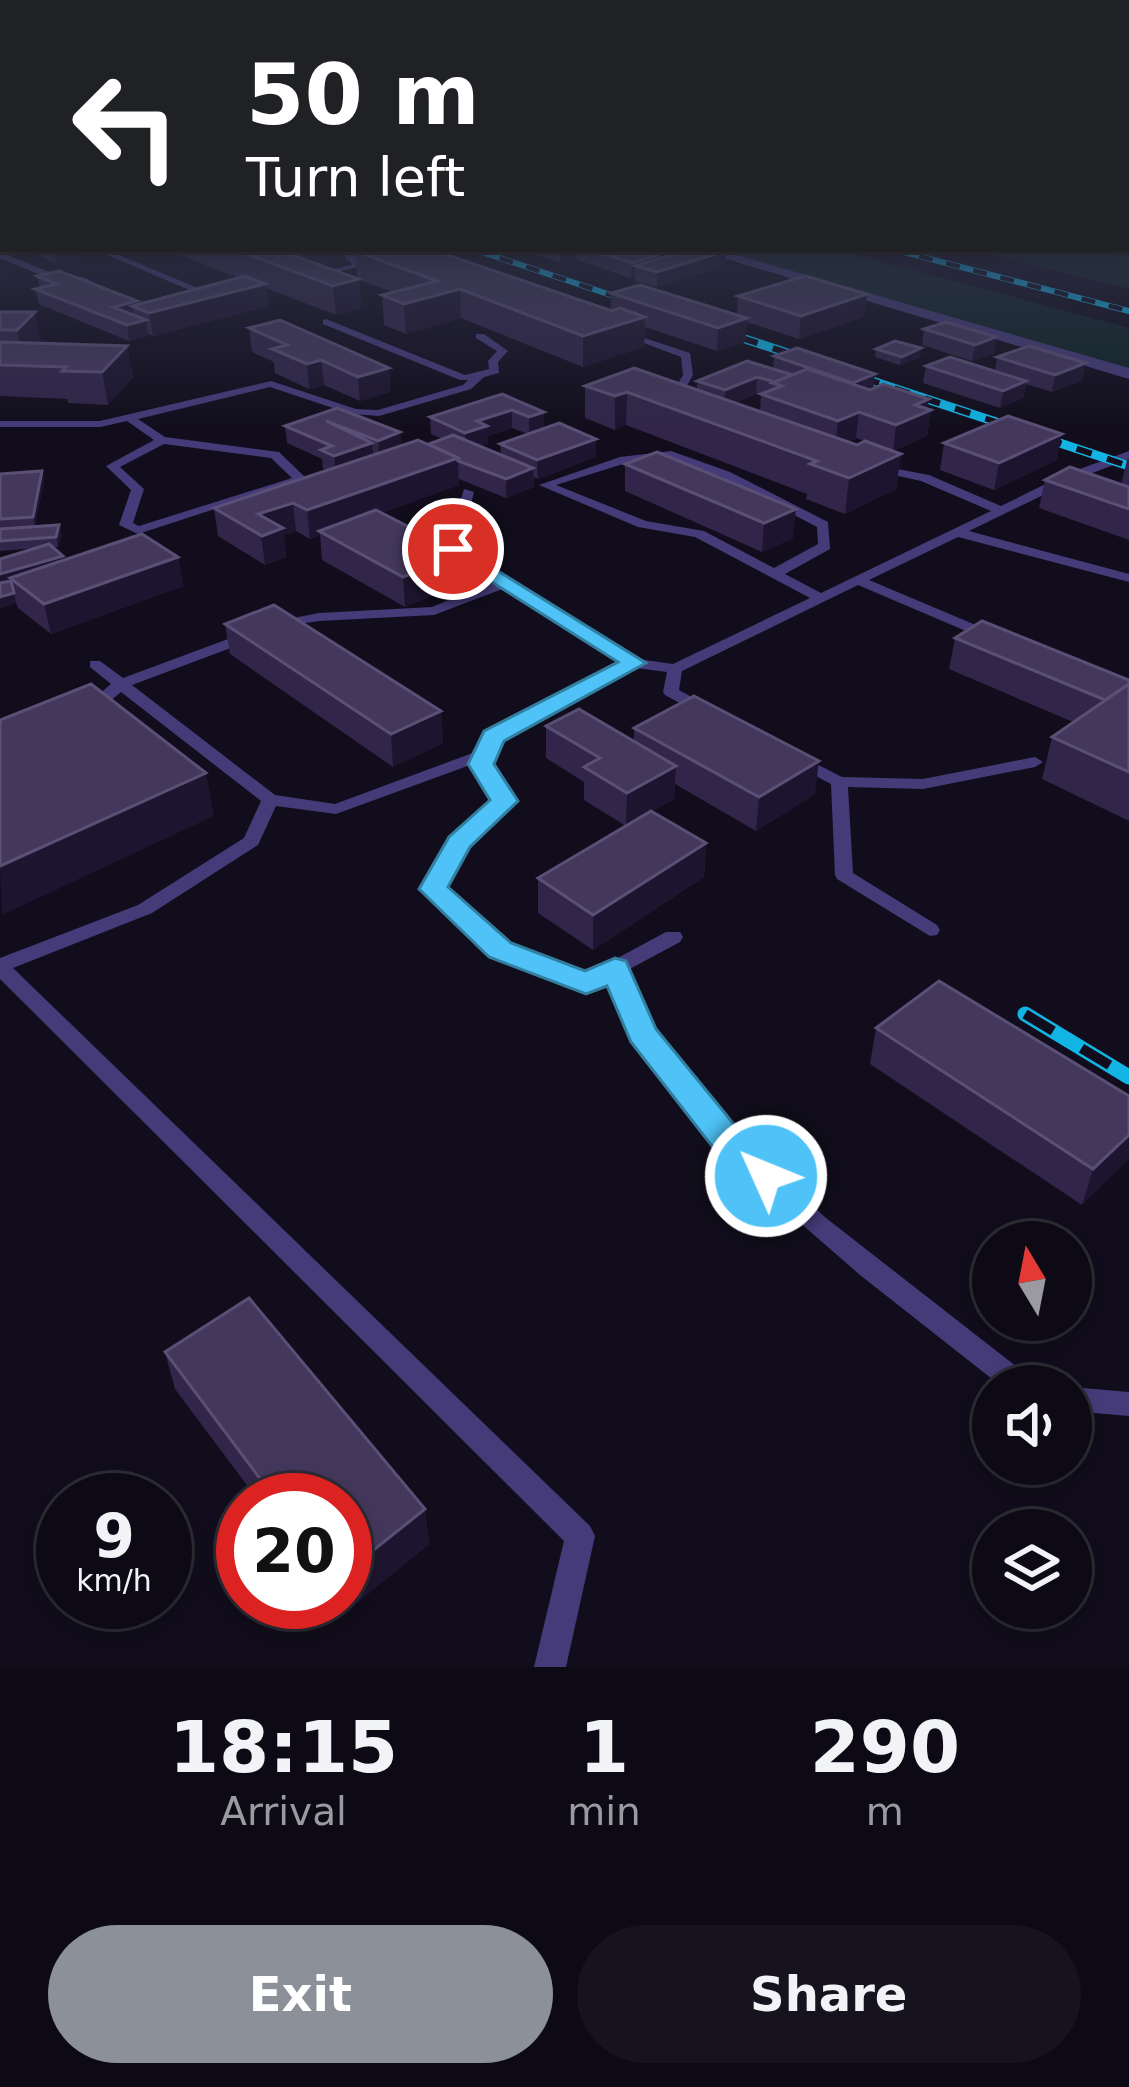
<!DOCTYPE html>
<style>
:root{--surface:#0d0a15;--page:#16131e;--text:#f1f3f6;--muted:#9a9aa0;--line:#2d2b34;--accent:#8c9099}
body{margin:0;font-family:"DejaVu Sans",sans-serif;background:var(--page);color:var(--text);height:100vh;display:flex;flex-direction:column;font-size:45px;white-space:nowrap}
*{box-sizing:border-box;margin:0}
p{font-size:39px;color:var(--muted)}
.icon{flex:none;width:66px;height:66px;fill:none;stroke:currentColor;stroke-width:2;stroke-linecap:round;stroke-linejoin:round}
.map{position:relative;height:1667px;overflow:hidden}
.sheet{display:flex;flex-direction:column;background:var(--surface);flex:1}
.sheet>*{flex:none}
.hud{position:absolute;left:0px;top:0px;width:1131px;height:252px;box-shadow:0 6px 18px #0003,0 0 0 3px var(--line);background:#202124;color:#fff;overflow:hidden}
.needle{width:78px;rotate:350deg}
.tools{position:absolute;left:972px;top:1221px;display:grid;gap:24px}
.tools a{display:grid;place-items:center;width:120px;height:120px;border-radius:50%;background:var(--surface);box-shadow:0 6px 18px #0003,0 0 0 3px var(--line);font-size:60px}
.speed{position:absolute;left:36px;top:1473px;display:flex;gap:24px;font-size:60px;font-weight:700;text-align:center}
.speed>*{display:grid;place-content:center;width:156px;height:156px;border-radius:50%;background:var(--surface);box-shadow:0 6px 18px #0003,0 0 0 3px var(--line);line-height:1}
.speed small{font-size:30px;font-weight:400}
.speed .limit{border:18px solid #d22;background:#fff;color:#111}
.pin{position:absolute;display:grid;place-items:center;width:102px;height:102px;color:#fff;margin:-51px;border:6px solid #fff;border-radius:50%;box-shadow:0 3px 12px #0007}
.me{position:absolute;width:132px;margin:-66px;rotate:314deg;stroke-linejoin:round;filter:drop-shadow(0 0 9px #0008)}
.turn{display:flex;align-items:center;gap:42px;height:252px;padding:0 48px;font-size:54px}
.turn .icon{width:156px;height:156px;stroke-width:2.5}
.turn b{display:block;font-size:84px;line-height:102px}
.eta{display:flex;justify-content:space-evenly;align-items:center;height:204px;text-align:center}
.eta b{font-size:72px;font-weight:600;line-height:84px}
.cta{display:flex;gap:24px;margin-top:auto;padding:24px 48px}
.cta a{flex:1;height:138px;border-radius:72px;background:var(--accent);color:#fff;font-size:48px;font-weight:600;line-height:138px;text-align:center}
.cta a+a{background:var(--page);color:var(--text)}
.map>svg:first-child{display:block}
.green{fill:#102426}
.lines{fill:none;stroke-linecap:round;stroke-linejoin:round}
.service{fill:#453b78;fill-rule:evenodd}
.tertiary{fill:#453b78;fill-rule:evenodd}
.rail-far2-casing{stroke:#11b4e2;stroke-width:6}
.rail-far1-casing{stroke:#11b4e2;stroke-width:9}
.rail-casing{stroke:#11b4e2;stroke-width:15}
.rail-far2{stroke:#110d1c;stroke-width:4.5;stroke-dasharray:14;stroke-linecap:butt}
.rail-far1{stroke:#110d1c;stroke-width:6;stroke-dasharray:16;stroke-linecap:butt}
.rail{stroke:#110d1c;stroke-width:10;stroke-dasharray:33;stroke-linecap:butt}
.wall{fill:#312649;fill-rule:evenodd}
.shaded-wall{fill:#1d152f}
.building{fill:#43385c;stroke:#5a4f75;stroke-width:3}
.route{fill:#4fc3f7;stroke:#337fa1;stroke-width:3}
</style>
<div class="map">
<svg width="1129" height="1667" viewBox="0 0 1129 1667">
<rect width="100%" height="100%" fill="#110d1c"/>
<g class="green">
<polygon points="1129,197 1129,289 967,249 1128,249"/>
<polygon points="704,249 834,249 1129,328 1129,371"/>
</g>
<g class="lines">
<g class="service">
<rect x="0" y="230" width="3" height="6"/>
<polygon points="93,249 105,249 219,297 211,299"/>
<polygon points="318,249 331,249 357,257 361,266 316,277 316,273 352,265 350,261"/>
<polygon points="0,252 59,276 83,277 109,290 104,293 79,282 55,281 0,258"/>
<path d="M326,319L465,375L489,369L488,361L497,351L476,338V334H484L508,351L498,362L499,373L484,377L471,389L379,416L351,414L270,387L138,419L165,437L279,452L307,479L138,534L119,525L131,490L106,466L154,440L127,421L100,427H0V421H100L271,381L356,409L378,410L463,385L468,380H460L323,324V320ZM164,444L271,458L292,478L139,526L133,523L144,489L120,467Z"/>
<polygon points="620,330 690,353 693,375 681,396 686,399 684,401 676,401 670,397 683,375 681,357 620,334"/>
<path d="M671,451L730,472L828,522L830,549L785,574L821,593L991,511L921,481L871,470V464L929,475L1001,506L1066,474L1129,451V459L1074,480L969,531L1129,574V582L958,537L869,580L997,634V640H987L858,585L682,671L679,690L710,707L712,710L710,713H698L665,695L663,692L667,672L636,668L500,739L489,763L513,801L466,846L443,888L507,945L586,975L666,932H680L683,937L680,942L626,971L651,1031L687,1081L729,1128L826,1218L1030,1377L1034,1386H1001L860,1275L759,1187L713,1141L672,1092L632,1036L609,980L587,990L493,955L426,893L424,889L453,839L495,800L473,764L336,814L276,806L258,845L152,913L13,968L590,1526L595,1536L566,1667H534L564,1541L0,979V958L138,905L244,838L261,801L121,692L94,715H82L80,712L82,709L111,684L90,667V661H100L123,678L247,632H257V638L132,685L275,795L335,804L478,751L487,733L623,663L505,588L434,615L319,621L273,628V622L319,613L432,607L495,581L446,549L464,489L474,492L460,548L638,659L673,664L810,598L695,537L638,527L539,485L620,457ZM671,459L722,477L817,527L818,544L774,568L704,531L646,521L556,485L626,463Z"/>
<polygon points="797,754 842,777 923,779 1035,757 1043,762 1035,767 923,789 848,787 853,873 937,925 940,930 937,935 930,936 837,879 835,875 831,784 791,763 789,759 791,755"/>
<polygon points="1071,1387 1129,1392 1129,1416 1071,1411"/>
</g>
<polygon class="tertiary" points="693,249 716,249 1129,368 1129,379"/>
<g class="rail-far2-casing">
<g id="rail-far2">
<polyline points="473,249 644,306"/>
<polyline points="892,249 1129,311"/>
</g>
</g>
<g class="rail-far1-casing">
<polyline id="rail-far1" points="712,328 1129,466"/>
</g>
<g class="rail-casing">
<polyline id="rail" points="1025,1014 1129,1077"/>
</g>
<use href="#rail-far2" class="rail-far2"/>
<use href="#rail-far1" class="rail-far1"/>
<use href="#rail" class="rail"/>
</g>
<g class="wall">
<polygon points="23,249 79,249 81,258 56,263"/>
<polygon points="172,249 345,249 346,260 322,266 357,279 355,251 611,310 611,293 737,315 738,296 864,317 799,339 747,322 745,342 717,351 645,327 644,347 583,367 461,318 406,334 384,325 382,295 393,292 359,280 361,308 336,315 266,288 268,306 153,336 148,334 148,336 129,341 39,304 35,289 40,288 37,276 137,304 239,278 172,252"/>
<polygon points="537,249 632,249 656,256 656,260 725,265 657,287 635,281 635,277 631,278 577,260 577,257 560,262 537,255"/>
<polygon points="0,312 41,342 127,346 133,377 108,405 68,403 67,399 0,396"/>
<polygon points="249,328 389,368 390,392 360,401 324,385 309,389 275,373 274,362 252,352"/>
<polygon points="924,329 996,337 994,354 972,361 922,345"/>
<polygon points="921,348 920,357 900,365 875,357 876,349"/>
<path d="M774,356L874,388L931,410L927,436L893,451L901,454L896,489L845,514L806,499L807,494L626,425L615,430L585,418V386L697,390V381L773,369ZM756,394L761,395L760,411L735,403ZM856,438L865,441L857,445L848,442Z"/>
<polygon points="997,357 1083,380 1052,392 1026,384 1023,398 1000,408 923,383 926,366 995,371"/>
<path d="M502,394L544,412V428L596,457L538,479L534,477V487L506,498L459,479V485L381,513L463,583L405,607L322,560L320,535L310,539L296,531L284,535L286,557L265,565L218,536L214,508L326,470L323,469L322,459L287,443L285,426L400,432L401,445L429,444L442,439L431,434L430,417ZM512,428L528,434L500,444L501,455L480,446L488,444V436Z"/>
<polygon points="944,443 1057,460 994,490 940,470"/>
<polygon points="657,452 793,538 762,552 625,491 625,464"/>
<polygon points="1129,459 1129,540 1039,508 1045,480 1121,485 1127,460"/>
<polygon points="42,471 44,480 35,526 62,534 58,547 52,547 63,556 64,561 178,557 183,586 51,634 18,608 16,603 0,608 0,559 37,548 0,551 0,474"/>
<polygon points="225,624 441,711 443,743 393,767 230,654"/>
<polygon points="955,638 1129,680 1129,821 1042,779 1052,737 1073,722 949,669"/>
<polygon points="546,726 634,741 634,728 815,794 756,831 675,784 674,799 652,811 706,843 704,877 593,950 538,913 538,878 626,826 584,800 584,782 546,758"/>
<polygon points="876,1028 1129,1096 1082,1205 870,1064"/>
<polygon points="165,1352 425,1509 429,1544 343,1614 334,1602 345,1602 345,1500 258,1500 175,1389"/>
</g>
<g class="shaded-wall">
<polygon points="53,249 79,249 81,258 56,263"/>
<polygon points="277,249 345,249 346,260 297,272"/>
<polygon points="560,249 577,249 577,257 560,262"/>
<polygon points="726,251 725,265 657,287 657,272"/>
<polygon points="656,256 655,271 635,266 635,277 631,278 632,263"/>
<polygon points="359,279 361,308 336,315 333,286"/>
<polygon points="265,284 268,306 153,336 149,313"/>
<polygon points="460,289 461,318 406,334 404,304"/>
<polygon points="867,294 864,317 799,339 801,316"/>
<polygon points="137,301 138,308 132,306 134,318 113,307"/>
<polygon points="35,312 41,342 24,361 17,330"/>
<polygon points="645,317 644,347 583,367 583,336"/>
<polygon points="747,318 745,342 717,351 718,328"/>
<polygon points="146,320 148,336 129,341 127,325"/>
<polygon points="996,337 994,354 972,361 975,345"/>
<polygon points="127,346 133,377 108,405 102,372"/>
<polygon points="921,348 920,357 900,365 902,357"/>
<polygon points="321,360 324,385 309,389 307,364"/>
<polygon points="1086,363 1083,380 1052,392 1055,375"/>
<polygon points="389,368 390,392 360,401 358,377"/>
<polygon points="875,374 873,391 851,400 853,383"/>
<polygon points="757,377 756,394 724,407 725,390"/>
<polygon points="1026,381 1023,398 1000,408 1003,391"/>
<polygon points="627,392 626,425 615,430 615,396"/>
<polygon points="929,399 927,411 931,410 927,436 893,451 896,425 915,405"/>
<polygon points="512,410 512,428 488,436 488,444 466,451 465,433 477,421"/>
<polygon points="544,412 544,430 529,435 529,417"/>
<polygon points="859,412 856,438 835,447 838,421"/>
<polygon points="400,432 401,450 379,459 378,441"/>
<polygon points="1062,434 1057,460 994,490 999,463"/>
<polygon points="596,439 596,457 538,479 537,460"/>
<polygon points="372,443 374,461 336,475 334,456"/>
<polygon points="901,454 896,489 845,514 849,478"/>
<polygon points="458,458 459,485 324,534 319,531 320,535 310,539 307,510"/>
<polygon points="533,468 534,487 506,498 506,479"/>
<polygon points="42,471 44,480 35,526 33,517"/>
<polygon points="293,503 296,531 284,535 286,557 265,565 258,514"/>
<polygon points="796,509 793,538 762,552 764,523"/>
<polygon points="59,525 62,534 58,547 56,537"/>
<polygon points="462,554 463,583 405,607 403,577"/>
<polygon points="63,556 65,566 10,578 11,582 0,585 0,574"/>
<polygon points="178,557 183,586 51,634 44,604"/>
<polygon points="14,593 16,603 0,608 0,597"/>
<polygon points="441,711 443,743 393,767 391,734"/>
<polygon points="819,761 815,794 756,831 759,797"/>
<polygon points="676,766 674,799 626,826 627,793"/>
<polygon points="206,773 214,816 2,915 0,866"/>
<polygon points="706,843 704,877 593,950 593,915"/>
<polygon points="1129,1135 1129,1159 1082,1205 1093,1169"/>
<polygon points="425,1509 429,1544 343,1614 341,1602 345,1602 345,1573"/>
</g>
<g class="building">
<polygon points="233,249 277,249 275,249 359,279 333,286"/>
<polygon points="364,249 430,249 612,311 620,308 645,317 583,336 460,289 404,304 382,295 437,281 355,251"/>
<polygon points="587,249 632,249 656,256 632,263"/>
<polygon points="691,249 726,251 657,272 635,266"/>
<polygon points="59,271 137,301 113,307 146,320 127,325 35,289 56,284 37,276"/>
<polygon points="245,276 265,284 149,313 132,306"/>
<polygon points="805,276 867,294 801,316 738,296"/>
<polygon points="640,285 747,318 718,328 611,293"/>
<polygon points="0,312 35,312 17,330 0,330"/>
<polygon points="280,320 389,368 358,377 321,360 307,364 272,349 287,345 249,328"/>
<polygon points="946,322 996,337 975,345 924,329"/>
<polygon points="895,341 921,348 902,357 876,349"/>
<polygon points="0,342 127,346 102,372 62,371 66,367 0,365"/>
<polygon points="1029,346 1086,363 1055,375 997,357"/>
<polygon points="797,348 875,374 853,383 774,356"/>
<polygon points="950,357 1026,381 1003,391 926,366"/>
<polygon points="747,361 793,375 775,382 757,377 725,390 697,381"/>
<polygon points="634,368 857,445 865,441 901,454 849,478 810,464 817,461 627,392 615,396 585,386"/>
<polygon points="807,369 870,390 883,384 929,399 915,405 931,410 896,425 859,412 838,421 761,394 782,386 772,383"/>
<polygon points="502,394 544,412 529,417 512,410 477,421 487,426 465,433 430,417"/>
<polygon points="337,408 400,432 378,441 326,421 372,443 334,456 321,450 332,446 285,426"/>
<polygon points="1008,416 1062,434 999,463 944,443"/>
<polygon points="559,423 596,439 537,460 500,444"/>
<polygon points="453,435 533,468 506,479 458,461 458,458 429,444"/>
<polygon points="418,440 458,458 307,510 293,503 258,514 283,528 262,536 214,508"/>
<polygon points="657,452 796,509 764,523 625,464"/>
<polygon points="1070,467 1129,487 1129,509 1045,480"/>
<polygon points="42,471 33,517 0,519 0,474"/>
<polygon points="376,510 462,554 403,577 319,531"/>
<polygon points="59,525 56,537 0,541 0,529"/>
<polygon points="142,534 178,557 44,604 10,578"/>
<polygon points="49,544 63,556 0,574 0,559"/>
<polygon points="11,581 14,593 0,597 0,583"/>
<polygon points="274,605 441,711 391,734 225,624"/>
<polygon points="982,621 1129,680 1129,684 1105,700 955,638"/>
<polygon points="91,684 206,773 0,866 0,720"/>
<polygon points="1129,684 1129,772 1052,737"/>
<polygon points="694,696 819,761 759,797 634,728"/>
<polygon points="579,709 676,766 627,793 584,767 600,758 546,726"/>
<polygon points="651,811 706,843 593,915 538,878"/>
<polygon points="939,981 1129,1096 1129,1135 1093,1169 876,1028"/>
<polygon points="249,1298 425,1509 345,1573 345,1500 276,1500 165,1352"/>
</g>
<linearGradient id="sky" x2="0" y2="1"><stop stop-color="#09070f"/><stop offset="0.46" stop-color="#32354b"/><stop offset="1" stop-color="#32354b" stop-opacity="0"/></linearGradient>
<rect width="1129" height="430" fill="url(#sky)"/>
<polygon class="route" points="453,543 646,663 504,741 494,764 518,801 470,847 448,887 511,943 585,971 615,958 626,961 656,1029 746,1139 783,1176 778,1186 766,1190 753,1186 722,1159 631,1042 607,986 586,994 489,957 419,889 449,837 490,800 468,764 484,731 618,662 446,553 446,545"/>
</svg>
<div class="tools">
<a><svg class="needle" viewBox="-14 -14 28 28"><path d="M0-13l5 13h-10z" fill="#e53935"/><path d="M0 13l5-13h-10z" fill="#9a9aa0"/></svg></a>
<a><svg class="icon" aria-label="sound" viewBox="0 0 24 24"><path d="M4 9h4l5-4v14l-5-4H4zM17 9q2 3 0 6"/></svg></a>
<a><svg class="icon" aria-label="layers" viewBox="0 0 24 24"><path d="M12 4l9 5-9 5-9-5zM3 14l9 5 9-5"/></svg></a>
</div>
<div class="speed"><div>9<small>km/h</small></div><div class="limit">20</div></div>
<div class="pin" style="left:453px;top:549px;background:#d93025"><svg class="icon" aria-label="arrive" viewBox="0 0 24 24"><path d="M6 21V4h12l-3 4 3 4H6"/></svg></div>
<svg class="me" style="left:766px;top:1176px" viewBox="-20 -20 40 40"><circle r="17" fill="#4fc3f7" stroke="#fff" stroke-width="3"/><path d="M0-11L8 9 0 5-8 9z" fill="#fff"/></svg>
<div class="hud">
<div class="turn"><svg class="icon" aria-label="left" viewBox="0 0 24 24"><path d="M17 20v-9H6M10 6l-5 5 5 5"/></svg><div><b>50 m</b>Turn left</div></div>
</div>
</div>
<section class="sheet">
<div class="eta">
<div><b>18:15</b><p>Arrival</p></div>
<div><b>1</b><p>min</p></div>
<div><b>290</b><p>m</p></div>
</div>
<div class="cta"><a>Exit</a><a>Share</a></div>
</section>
